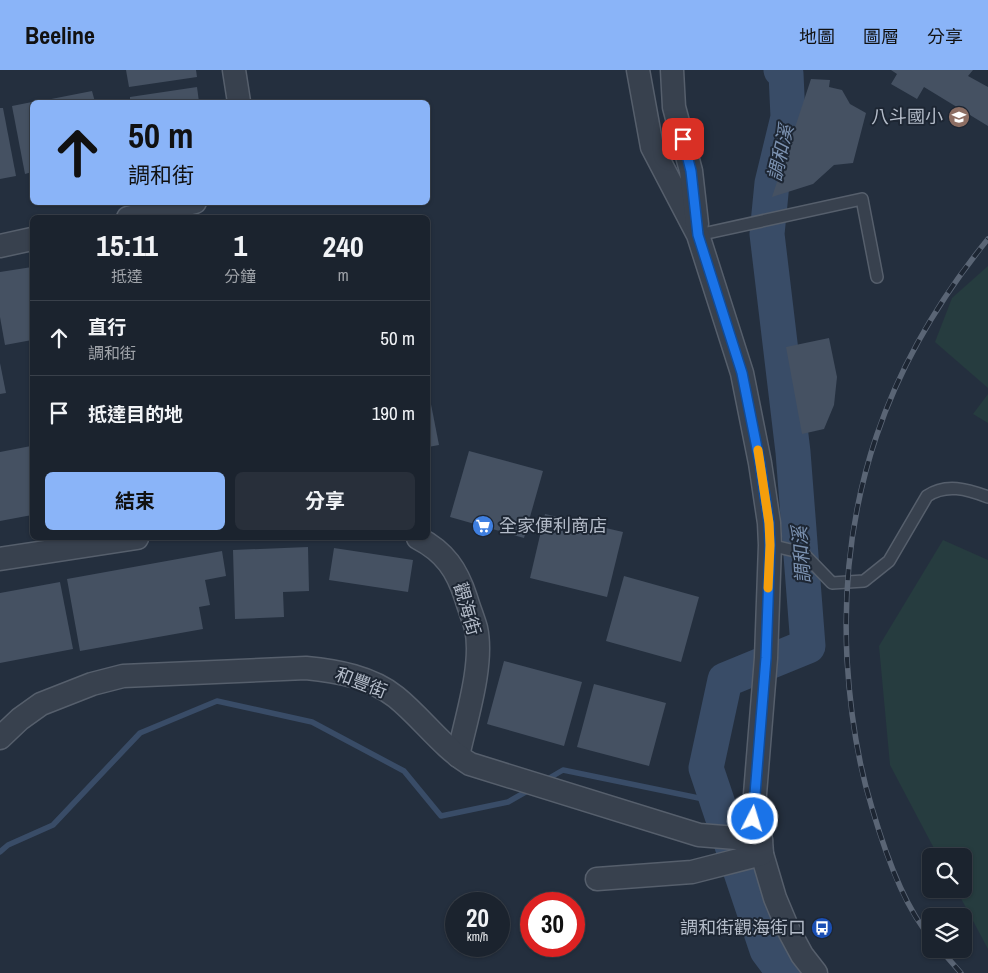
<!DOCTYPE html>
<html lang="zh-TW">
<meta charset="utf-8">
<style>
:root{--surface:#1b232e;--page:#282f3a;--text:#f1f3f6;--muted:#a0a4aa;--line:#39404a;--accent:#8ab4f8}
body{margin:0;font-family:"Archivo Narrow","Noto Sans TC",sans-serif;background:var(--page);color:var(--text);height:100vh;display:flex;flex-direction:column;font-size:19px;white-space:nowrap}
*{box-sizing:border-box;margin:0}
p{font-size:16px;color:var(--muted)}
.icon{flex:none;width:28px;height:28px;fill:none;stroke:currentColor;stroke-width:2;stroke-linecap:round;stroke-linejoin:round}
.map{position:relative;flex:1;overflow:hidden}
.panel{position:absolute;left:30px;top:145px;width:400px;height:325px;display:flex;flex-direction:column;background:var(--surface);border-radius:8px;box-shadow:0 1px 4px #0004,0 0 0 1px var(--line)}
.panel>*{flex:none}
.top-card{position:absolute;left:30px;top:30px;width:400px;height:105px;border-radius:8px;box-shadow:0 1px 4px #0004,0 0 0 1px var(--line);background:#8ab4f8;color:#111;overflow:hidden}
.buttons{position:absolute;left:922px;top:778px;display:grid;gap:10px}
.buttons a{display:grid;place-items:center;width:50px;height:50px;border-radius:8px;background:var(--surface);box-shadow:0 1px 4px #0004,0 0 0 1px var(--line);font-size:25px}
.speed{position:absolute;left:445px;top:822px;display:flex;gap:10px;font-size:25px;font-weight:700;text-align:center}
.speed>*{display:grid;place-content:center;width:65px;height:65px;border-radius:50%;background:var(--surface);box-shadow:0 1px 4px #0004,0 0 0 1px var(--line);line-height:1}
.speed small{font-size:12px;font-weight:400}
.speed .limit{border:8px solid #d22;background:#fff;color:#111}
.pin{position:absolute;display:grid;place-items:center;width:42px;height:42px;color:#fff;margin:-21px;border-radius:10px;box-shadow:0 2px 8px #0006}
.me{position:absolute;width:55px;margin:-28px;rotate:5deg;stroke-linejoin:round;filter:drop-shadow(0 0 4px #0008)}
.turn{display:flex;align-items:center;gap:18px;height:105px;padding:0 15px;font-size:22px}
.turn .icon{width:65px;height:65px;stroke-width:2.5}
.turn b{display:block;font-size:35px;line-height:42px}
.eta{display:flex;justify-content:space-evenly;align-items:center;height:85px;text-align:center}
.eta b{font-size:30px;font-weight:700;line-height:35px}
.button{display:flex;gap:10px;margin-top:auto;padding:10px 15px}
.button a{flex:1;height:58px;border-radius:8px;background:var(--accent);color:#111;font-size:20px;font-weight:700;line-height:58px;text-align:center}
.button a+a{background:var(--page);color:var(--text)}
ul{padding:0;list-style:none}
li{display:flex;align-items:center;gap:15px;height:75px;padding:0 15px;border-top:1px solid var(--line)}
li div{flex:1}
li b{display:block;font-size:19px}
li em{font-style:normal}
header{display:flex;align-items:center;gap:30px;box-sizing:border-box;height:70px;padding:0 25px;background:var(--accent);color:#111}
header strong{font-size:24px}
nav{display:flex;gap:28px;margin-inline-start:auto;font-size:18px}
.map>svg:first-child{display:block}
.green{fill:#263c3f}
.lines{fill:none;stroke-linecap:round;stroke-linejoin:round}
.stream{stroke:#394c67;stroke-width:5.5}
.river{stroke:#394c67;stroke-width:35}
.building{fill:#455162}
.service-casing{stroke:#565f6c;stroke-width:14}
.minor-casing{stroke:#565f6c;stroke-width:25}
.service{stroke:#38414e;stroke-width:11}
.minor{stroke:#38414e;stroke-width:22}
.rail-casing{stroke:#5a6575;stroke-width:5.5}
.rail{stroke:#1d2633;stroke-width:4;stroke-dasharray:11;stroke-linecap:butt}
.route-casing{stroke:#114b97;stroke-width:12}
.route{stroke:#1a73e8;stroke-width:9}
.slow{stroke:#f59e0b;stroke-width:9}
.labels{text-anchor:middle;stroke-width:4;stroke-linejoin:round;paint-order:stroke}
.poi-label{font-size:18px;fill:#b4bcc9;stroke:#1d2633;text-anchor:end}
.street-label{font-size:18px;fill:#b4bcc9;stroke:#1d2633}
.water-label{font-size:19px;font-style:italic;fill:#7c92b1;stroke:#1d2633}
</style>
<header>
<strong>Beeline</strong>
<nav><a>地圖</a><a>圖層</a><a>分享</a></nav>
</header>
<div class="map">
<svg width="988" height="903" viewBox="0 0 988 903">
<rect width="100%" height="100%" fill="#242f3e"/>
<g class="green">
<polygon points="988,196 988,318 935,272 952,228"/>
<polygon points="988,324 988,353 973,344"/>
<polygon points="943,470 988,490 988,879 956,819 964,819 964,786 938,786 890,695 879,576"/>
</g>
<g class="lines">
<g class="stream">
<polyline points="546,710 563,700 718,732"/>
<polyline points="0,782 8,775 53,755 140,663 217,631 312,652 404,701 441,746 508,732 529,720"/>
</g>
<polyline class="river" points="781,0 786,4 788,47 772,113 767,164 793,382 808,576 725,610 706,698 767,880 784,903"/>
</g>
<g class="building">
<polygon points="126,0 196,0 197,7 129,17"/>
<polygon points="891,0 973,0 968,6 988,17 988,56 924,17 917,29 891,14 897,4"/>
<polygon points="811,9 830,10 829,17 842,20 850,34 866,43 853,93 834,95 813,114 772,127"/>
<polygon points="197,17 199,32 130,32 130,27"/>
<polygon points="92,21 95,32 36,32"/>
<polygon points="32,32 32,102 25,104 12,36"/>
<polygon points="0,38 3,38 16,106 0,109"/>
<polygon points="32,197 32,270 5,275 0,247 0,202"/>
<polygon points="829,268 837,307 834,335 824,359 802,364 786,277"/>
<polygon points="0,293 6,323 0,324"/>
<polygon points="428,319 439,375 428,377"/>
<polygon points="31,376 32,384 32,445 0,451 0,382"/>
<polygon points="469,381 543,401 524,468 450,447"/>
<polygon points="545,444 623,462 607,527 530,508"/>
<polygon points="308,477 309,521 283,522 284,547 235,549 233,480"/>
<polygon points="334,478 413,490 408,522 329,510"/>
<polygon points="222,481 226,506 205,510 210,535 199,537 203,559 80,581 67,509"/>
<polygon points="624,506 699,527 681,592 606,571"/>
<polygon points="60,512 73,579 0,593 0,523"/>
<polygon points="504,591 582,612 564,676 487,654"/>
<polygon points="594,614 666,633 649,696 577,677"/>
</g>
<g class="lines">
<g class="service-casing">
<g id="service">
<polyline points="698,165 862,129 877,207"/>
<path d="M770,475L803,483L832,513L864,511L889,491L927,426C946,413 967,419 988,427"/>
</g>
</g>
<g class="minor-casing">
<g id="minor">
<polyline points="234,0 239,32"/>
<polyline points="638,0 652,77 698,165 742,303 760,393 769,453 770,475 766,588 753,749 761,770 762,784 775,828 788,859 802,885 816,903"/>
<polyline points="672,0 674,37 691,101 697,154"/>
<polyline points="128,148 195,132"/>
<polyline points="0,176 32,169"/>
<path d="M418,468C445,482 457,500 466,528C469,538 473,548 476,558C484,594 466,649 458,686"/>
<polyline points="0,489 137,468"/>
<path d="M0,668L20,649L41,634L92,614L123,606L306,598C337,601 371,607 396,627C422,648 442,677 470,694L699,765L761,770"/>
<polyline points="597,809 692,802 762,784"/>
</g>
</g>
<use href="#service" class="service"/>
<use href="#minor" class="minor"/>
<g class="rail-casing">
<g id="rail">
<path d="M931,868C903,836 884,779 872,738C857,690 850,640 847,589C839,429 887,293 988,169"/>
<polyline points="940,879 961,903"/>
</g>
</g>
<use href="#rail" class="rail"/>
</g>
<g class="lines">
<g class="route-casing">
<polyline id="route" points="683,69 691,101 698,165 742,303 760,393 769,453 770,475 766,588 753,749"/>
</g>
<use href="#route" class="route"/>
<polyline class="slow" points="758,380 769,453 770,475 768,518"/>
</g>
<defs>
<g id="school-disc" transform="scale(1.125)"><circle r="9.5" fill="#8d6e63" stroke="#1d2633"/><path d="M0-5L7-2L0 1L-7-2ZM-4 1L0 2.5L4 1V4Q0 6-4 4Z" fill="#fff"/></g>
<g id="supermarket-disc" transform="scale(1.125)"><circle r="9.5" fill="#3f7fe0" stroke="#1d2633"/><path d="M-6-5.5h2.5l.6 2H6L4.5 2H-2.5L-4.4-4H-6ZM-1.5 3.2a1.3 1.3 0 1 0 .1 0ZM3 3.2a1.3 1.3 0 1 0 .1 0Z" fill="#fff"/></g>
<g id="bus-disc" transform="scale(1.125)"><circle r="9.5" fill="#1a4fb4" stroke="#1d2633"/><path d="M-5-6H5V4H4V6H2V4H-2V6H-4V4H-5ZM-3.5-4V0h7V-4ZM-3.5 1.2v1.5H-2V1.2ZM2 1.2v1.5H3.5V1.2Z" fill="#fff"/></g>
</defs>
<g fill-rule="evenodd">
<use href="#school-disc" x="959" y="47"/>
<use href="#supermarket-disc" x="483" y="456"/>
<use href="#bus-disc" x="822" y="858"/>
</g>
<g class="labels">
<g class="poi-label">
<text x="943" y="53">八斗國小</text>
<text x="499" y="462" text-anchor="start">全家便利商店</text>
<text x="806" y="864">調和街觀海街口</text>
</g>
<g class="street-label">
<text transform="translate(467 539) rotate(74)" y="6">觀海街</text>
<text transform="translate(361 613) rotate(21)" y="6">和豐街</text>
</g>
<g class="water-label">
<text transform="translate(780 83) rotate(-77)" y="7">調和溪</text>
<text transform="translate(801 485) rotate(-94)" y="7">調和溪</text>
</g>
</g>
</svg>
<div class="buttons">
<a><svg class="icon" aria-label="search" viewBox="0 0 24 24"><circle cx="10" cy="10" r="6"/><path d="M15 15l6 6"/></svg></a>
<a><svg class="icon" aria-label="layers" viewBox="0 0 24 24"><path d="M12 4l9 5-9 5-9-5zM3 14l9 5 9-5"/></svg></a>
</div>
<div class="speed"><div>20<small>km/h</small></div><div class="limit">30</div></div>
<div class="pin" style="left:683px;top:69px;background:#d93025"><svg class="icon" aria-label="arrive" viewBox="0 0 24 24"><path d="M6 21V4h12l-3 4 3 4H6"/></svg></div>
<svg class="me" style="left:753px;top:749px" viewBox="-20 -20 40 40"><circle r="17" fill="#1a73e8" stroke="#fff" stroke-width="3"/><path d="M0-11L8 9 0 5-8 9z" fill="#fff"/></svg>
<div class="top-card">
<div class="turn"><svg class="icon" aria-label="ahead" viewBox="0 0 24 24"><path d="M12 20V5M6 11l6-6 6 6"/></svg><div><b>50 m</b>調和街</div></div>
</div>
<section class="panel">
<div class="eta">
<div><b>15:11</b><p>抵達</p></div>
<div><b>1</b><p>分鐘</p></div>
<div><b>240</b><p>m</p></div>
</div>
<ul>
<li><svg class="icon" aria-label="ahead" viewBox="0 0 24 24"><path d="M12 20V5M6 11l6-6 6 6"/></svg><div><b>直行</b><p>調和街</p></div><em>50 m</em></li>
<li><svg class="icon" aria-label="arrive" viewBox="0 0 24 24"><path d="M6 21V4h12l-3 4 3 4H6"/></svg><div><b>抵達目的地</b></div><em>190 m</em></li>
</ul>
<div class="button"><a>結束</a><a>分享</a></div>
</section>
</div>
